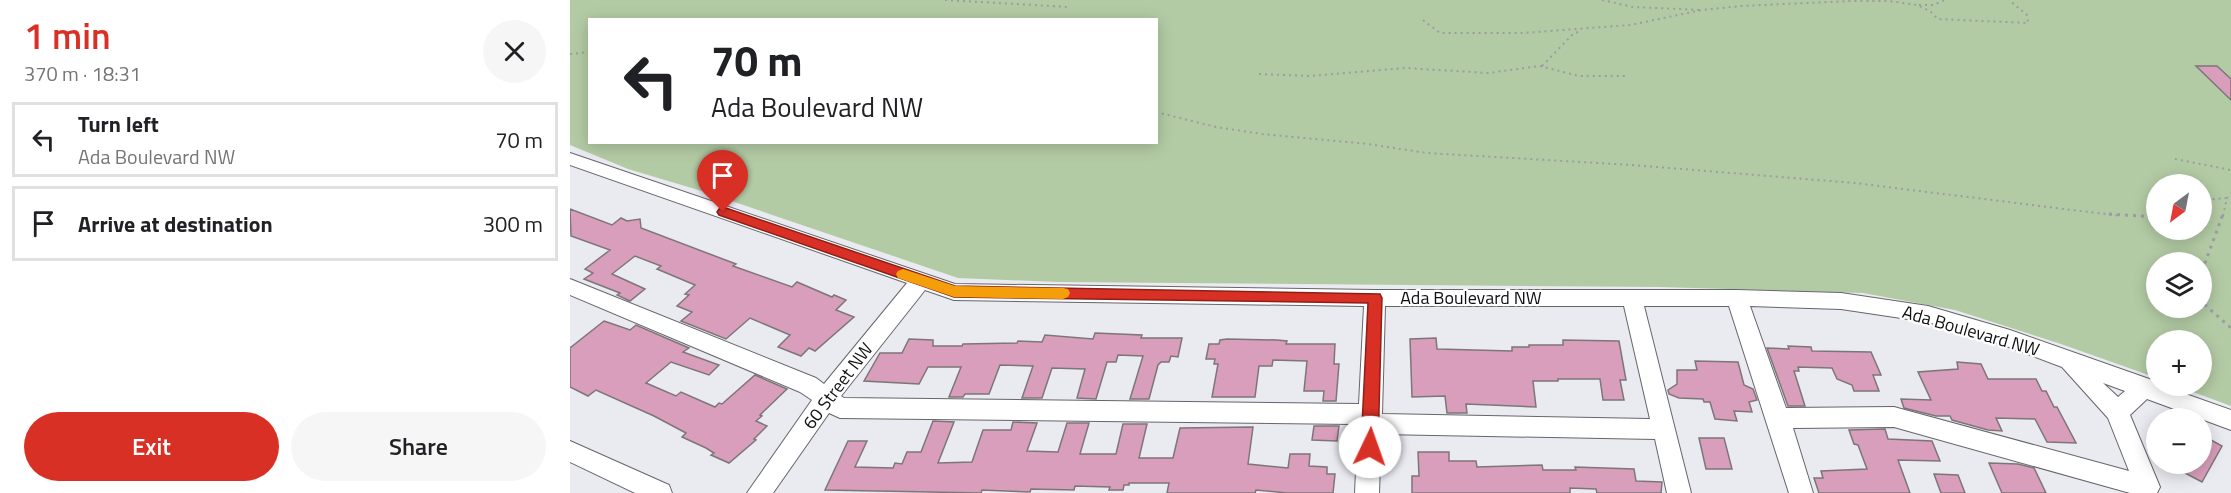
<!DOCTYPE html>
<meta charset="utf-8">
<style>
:root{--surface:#fff;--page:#f6f6f6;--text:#202124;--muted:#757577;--line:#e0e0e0;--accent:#d93025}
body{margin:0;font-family:"Titillium Web",sans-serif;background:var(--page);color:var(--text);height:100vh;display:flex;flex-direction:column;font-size:22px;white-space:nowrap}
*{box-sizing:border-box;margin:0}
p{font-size:20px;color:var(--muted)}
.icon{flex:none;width:33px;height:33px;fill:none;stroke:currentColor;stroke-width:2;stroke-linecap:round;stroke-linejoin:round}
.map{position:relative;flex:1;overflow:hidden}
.side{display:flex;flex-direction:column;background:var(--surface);width:570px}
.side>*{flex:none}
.banner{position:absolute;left:18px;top:18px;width:570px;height:126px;border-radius:0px;box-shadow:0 3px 15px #0003;background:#fff;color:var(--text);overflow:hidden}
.needle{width:39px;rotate:212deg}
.controls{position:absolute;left:1576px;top:174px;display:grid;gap:12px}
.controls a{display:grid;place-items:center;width:66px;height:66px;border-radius:50%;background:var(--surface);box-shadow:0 3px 15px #0003;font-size:30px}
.pin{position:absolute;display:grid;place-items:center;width:51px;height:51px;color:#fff;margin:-62px -26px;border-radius:50% 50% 50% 0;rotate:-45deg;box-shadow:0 0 6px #0007}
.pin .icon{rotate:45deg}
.me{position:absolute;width:66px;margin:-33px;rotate:3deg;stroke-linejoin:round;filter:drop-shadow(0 0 4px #0008)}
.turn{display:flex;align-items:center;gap:21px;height:126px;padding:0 24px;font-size:27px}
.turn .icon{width:78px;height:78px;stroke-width:2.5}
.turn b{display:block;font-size:42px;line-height:51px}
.round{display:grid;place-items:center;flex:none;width:63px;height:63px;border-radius:32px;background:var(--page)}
.summary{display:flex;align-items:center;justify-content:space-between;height:102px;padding:0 24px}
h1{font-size:36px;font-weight:600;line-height:45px;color:var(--accent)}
.button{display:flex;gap:12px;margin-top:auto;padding:12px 24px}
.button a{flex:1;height:69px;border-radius:36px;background:var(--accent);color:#fff;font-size:24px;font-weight:600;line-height:69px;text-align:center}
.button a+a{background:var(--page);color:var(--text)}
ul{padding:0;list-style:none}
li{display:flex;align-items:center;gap:18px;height:75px;margin:0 12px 9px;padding:0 12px;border:3px solid var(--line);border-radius:0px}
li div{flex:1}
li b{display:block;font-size:22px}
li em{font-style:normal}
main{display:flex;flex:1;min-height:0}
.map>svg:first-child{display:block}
.green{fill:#b3cba5;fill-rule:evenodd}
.building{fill:#d99ebb;stroke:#7d7679;stroke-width:1.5}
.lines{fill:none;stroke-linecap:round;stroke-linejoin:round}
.minor-casing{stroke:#65656b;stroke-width:2}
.path-far1{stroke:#9c9ca2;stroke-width:2;stroke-dasharray:2 4;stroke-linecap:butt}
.path{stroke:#9c9ca2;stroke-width:3;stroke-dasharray:3 5;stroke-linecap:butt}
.minor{fill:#fff;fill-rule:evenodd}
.route{fill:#d93025;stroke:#8d1f18;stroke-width:1.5}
.slow{fill:#f59e0b}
.labels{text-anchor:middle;stroke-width:4.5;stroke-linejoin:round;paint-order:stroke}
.street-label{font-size:18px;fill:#101013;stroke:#fff}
</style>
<main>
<section class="side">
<div class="summary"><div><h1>1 min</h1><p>370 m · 18:31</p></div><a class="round"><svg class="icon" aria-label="close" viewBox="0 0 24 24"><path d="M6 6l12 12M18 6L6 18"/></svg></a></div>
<ul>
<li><svg class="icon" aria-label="left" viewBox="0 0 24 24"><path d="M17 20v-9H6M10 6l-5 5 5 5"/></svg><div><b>Turn left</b><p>Ada Boulevard NW</p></div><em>70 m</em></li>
<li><svg class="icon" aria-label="arrive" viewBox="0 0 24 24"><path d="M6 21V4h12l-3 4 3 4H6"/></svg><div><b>Arrive at destination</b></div><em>300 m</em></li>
</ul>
<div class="button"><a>Exit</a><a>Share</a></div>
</section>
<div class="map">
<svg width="1661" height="493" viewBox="0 0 1661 493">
<rect width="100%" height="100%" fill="#eaeaf1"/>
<path class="green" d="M0,0H1661V406L1607,386H1632V340H1587V378L1491,344L1385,310L1293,293L1089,287L487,282L388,278L135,192L58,169L0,145ZM20,20H586V142H20ZM1587,184H1632V230H1587ZM1587,262H1632V308H1587Z"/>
<g class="building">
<polygon points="1626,66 1647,66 1661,79 1661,100"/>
<polygon points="0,209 42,225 51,218 57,221 70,219 71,228 166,264 163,266 222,287 227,282 262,297 264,295 276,300 266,310 284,317 245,351 239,348 231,356 208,347 220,335 180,318 156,339 111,321 122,312 107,306 119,295 115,294 125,285 87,269 91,266 65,256 42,274 75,289 60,301 47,295 50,293 14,279 23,273 15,269 40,250 1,236"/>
<polygon points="34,321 60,330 66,325 119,348 113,352 149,365 139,375 101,362 76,383 106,396 111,392 145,407 149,403 152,404 185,375 217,389 190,415 192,416 186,421 197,426 184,439 186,440 159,463 141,455 144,453 136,448 112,437 116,433 84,416 26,390 18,396 0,387 0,348"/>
<polygon points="525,333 572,335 571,338 612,338 608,357 601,356 599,362 591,362 588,365 579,399 560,399 573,356 548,355 546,362 537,362 526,399 507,398 515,369 482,368 472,398 452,398 463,366 430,365 419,394 395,394 393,397 379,397 391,367 358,367 349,384 294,381 310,353 332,353 339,339 363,340 363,346 392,346 393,344 447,343 448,341 472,342 475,335 523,339"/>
<polygon points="866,338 867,349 942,351 942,347 959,347 959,345 993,345 993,340 1049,341 1056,380 1050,380 1054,400 1033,400 1030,379 988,379 988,381 963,381 966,407 896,404 897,413 877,413 875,396 842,397 840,339"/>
<polygon points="657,339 707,340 717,341 716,344 765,344 764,364 769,364 766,401 753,401 754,391 734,391 737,361 703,360 702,366 689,366 685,397 642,397 648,364 644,364 645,359 636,359 639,344 649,344 650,340"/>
<polygon points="1218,346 1241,347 1242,351 1301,352 1311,375 1303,375 1309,391 1284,391 1282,385 1267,379 1262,368 1228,367 1229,371 1224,371 1235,406 1218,406 1197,348 1219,349"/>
<polygon points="1125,361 1168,362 1174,385 1183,389 1187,400 1179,402 1182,412 1164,411 1167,421 1145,419 1140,402 1134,402 1133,399 1109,398 1099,394 1098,390 1107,384 1107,370 1127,370"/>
<polygon points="1387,362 1411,364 1418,379 1466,379 1472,391 1476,391 1484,407 1487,407 1506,443 1477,442 1465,419 1426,418 1432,431 1418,430 1382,420 1380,416 1366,416 1334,408 1331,399 1361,400 1348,372 1388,369"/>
<polygon points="363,421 384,422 368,463 402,462 413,430 441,430 443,422 467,423 457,451 488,452 497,423 519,423 510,454 546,454 553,424 577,424 569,458 603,458 610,428 683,427 678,464 718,468 720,454 740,454 739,466 757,467 757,474 765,474 763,493 717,493 686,490 685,493 597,493 599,483 559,483 559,485 554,485 553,490 539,490 540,487 505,486 504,490 461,489 460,492 412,490 411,493 255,490 278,441 297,441 285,467 323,468 325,463 332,464 337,452 351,452"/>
<polygon points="744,426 769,426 767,441 742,440"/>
<polygon points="1315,429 1318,439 1362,441 1370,461 1328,460 1340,493 1249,493 1244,478 1253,478 1251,471 1297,469 1288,445 1284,444 1279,430"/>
<polygon points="1632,435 1652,446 1632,482 1598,464 1632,464"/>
<polygon points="1129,438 1154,438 1162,469 1136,469"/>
<polygon points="848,452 879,452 879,461 906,461 907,467 972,465 973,470 1006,470 1005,467 1064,469 1066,481 1092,482 1091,493 1027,493 1026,489 1000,488 1000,493 842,493 842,476 849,476"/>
<polygon points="1419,463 1448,464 1464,468 1476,493 1432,493"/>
<polygon points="1364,474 1388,475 1395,493 1371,493"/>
</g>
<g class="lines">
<g class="minor-casing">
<g id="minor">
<path d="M0,153L385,284L805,290H1167L1271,293L1358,306L1440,330L1582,380L1587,386H1593L1661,410V430L1577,399L1560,415L1590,487L1587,493H1560L1324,427L1223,428L1243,493H1219L1159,306H1074L1121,493H1097L1085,439L811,434L809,493H785L788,427L784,424L270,418L259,413L203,493H177L242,400L230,392L0,295V279L246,378L254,384L337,283L0,165ZM355,290L384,300L794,306L789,404L274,398L271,396ZM815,306H1054L1080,419L812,414ZM1180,306L1271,309L1358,322L1428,343L1492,367L1538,418L1559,471L1324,407L1216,408ZM1533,383L1555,391L1548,397Z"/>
<polygon points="0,441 99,485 102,493 65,493 0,462"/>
</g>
</g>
<g class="path-far1">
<polyline points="375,0 499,7"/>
<polyline points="1032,0 1063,7 1131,10"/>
<polyline points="1349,5 1363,5 1375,0"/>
<polyline points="853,20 870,33 953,33 1060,25 1132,10 1171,6 1281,1 1319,1 1347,5 1360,11 1368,19 1458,23 1457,15 1439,0"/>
<polyline points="0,54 20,52"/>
<polyline points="972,66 1003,34 1008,32"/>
<polyline points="689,74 740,76 835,68 918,73 970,66 1009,76 1057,76"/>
<polyline points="586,112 646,127 692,134 798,144 857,153 1062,165 1285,183 1551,216"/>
<polyline points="1605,159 1661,170"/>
<polyline points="1632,205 1644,199 1657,198"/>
<polyline points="1653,216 1657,198 1661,193"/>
</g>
<g class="path">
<polyline points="1539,214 1587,217"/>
<polyline points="1632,271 1653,214"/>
<polyline points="1632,297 1634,304 1661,328"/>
</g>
<use href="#minor" class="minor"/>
</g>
<polygon class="route" points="153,207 385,286 810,294 812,298 808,447 805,452 800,455 794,452 791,447 798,303 384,297 149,215 147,212 149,209"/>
<polygon class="slow" points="333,269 385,286 493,288 498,289 500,293 498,297 493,299 384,297 328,278 326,274 328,271"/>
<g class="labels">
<g class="street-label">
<text x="901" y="304">Ada Boulevard NW</text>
<text transform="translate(1401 331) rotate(16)" y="6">Ada Boulevard NW</text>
<text transform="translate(268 386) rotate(-53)" y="6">60 Street NW</text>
</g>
</g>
</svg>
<div class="controls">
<a><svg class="needle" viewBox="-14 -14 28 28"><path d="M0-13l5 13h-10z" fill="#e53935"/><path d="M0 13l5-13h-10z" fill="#757577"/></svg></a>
<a><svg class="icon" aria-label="layers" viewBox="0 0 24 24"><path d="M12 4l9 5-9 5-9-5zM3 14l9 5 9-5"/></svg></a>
<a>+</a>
<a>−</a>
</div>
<div class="pin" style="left:153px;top:212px;background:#d93025"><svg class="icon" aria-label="arrive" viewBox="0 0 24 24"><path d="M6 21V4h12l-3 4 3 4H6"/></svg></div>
<svg class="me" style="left:800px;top:447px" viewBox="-20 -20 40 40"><circle r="19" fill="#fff"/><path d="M0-13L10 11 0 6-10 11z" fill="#d93025"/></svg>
<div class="banner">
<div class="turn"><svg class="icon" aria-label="left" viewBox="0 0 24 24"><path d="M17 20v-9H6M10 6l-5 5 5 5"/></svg><div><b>70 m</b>Ada Boulevard NW</div></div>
</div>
</div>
</main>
